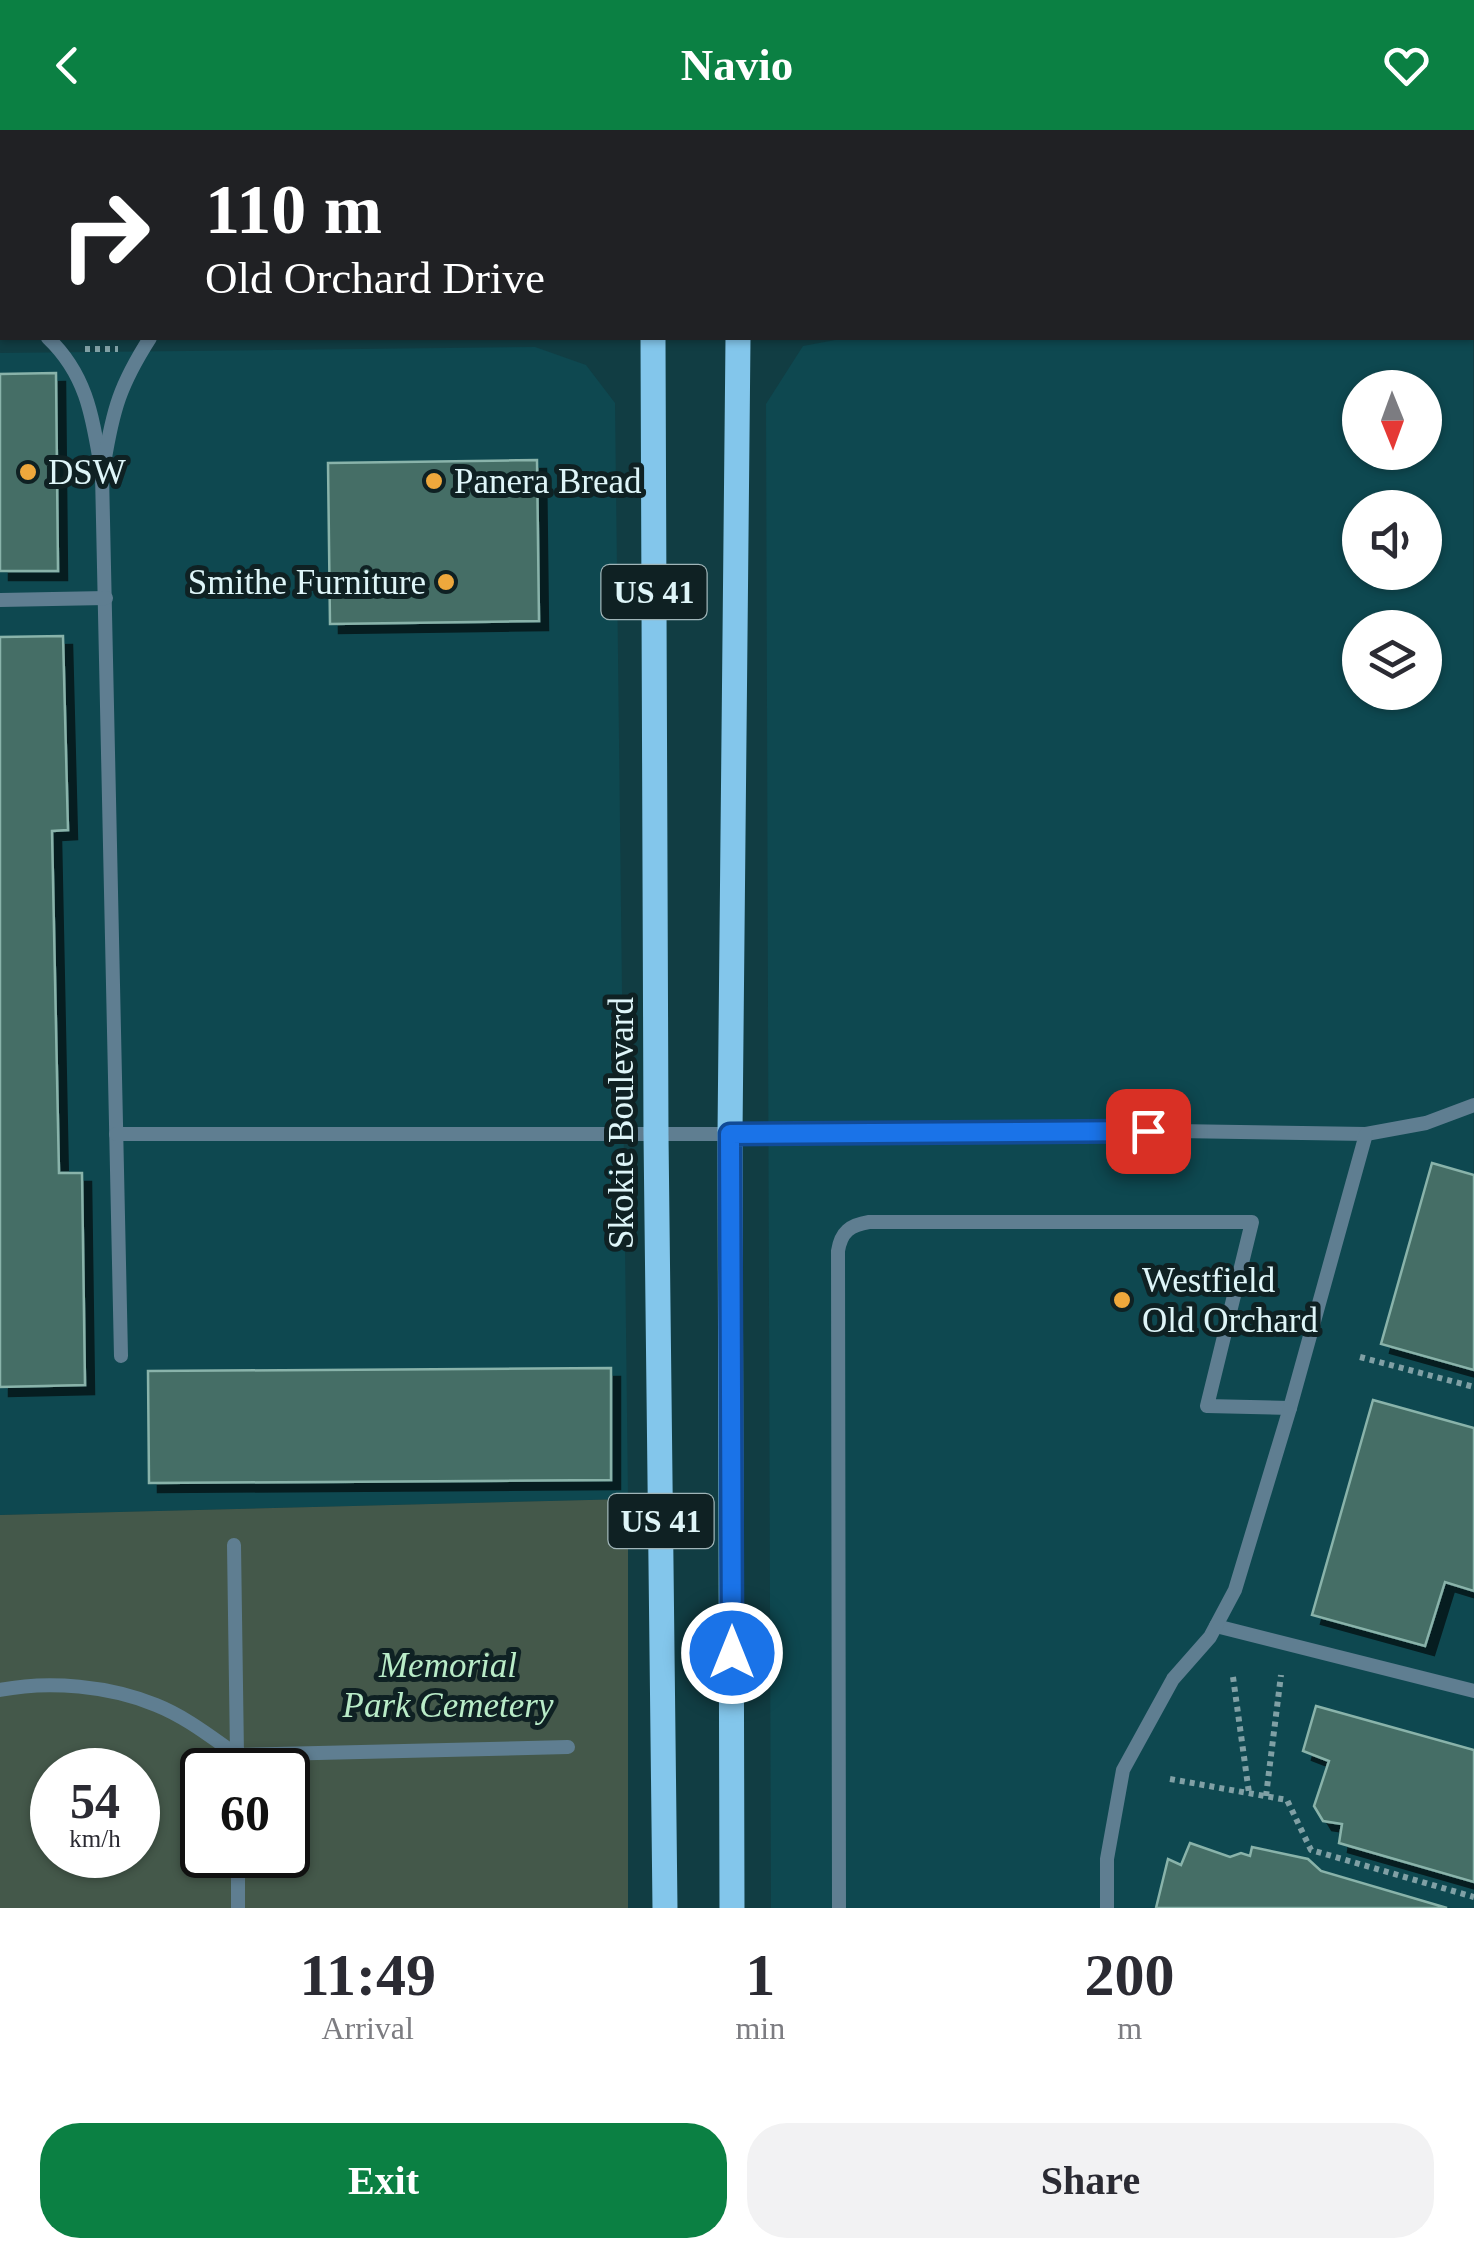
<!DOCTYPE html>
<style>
:root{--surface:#fff;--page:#f2f2f3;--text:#2b2b33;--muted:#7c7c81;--accent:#0b8043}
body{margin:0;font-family:"Times New Roman",serif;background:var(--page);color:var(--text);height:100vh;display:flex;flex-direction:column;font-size:38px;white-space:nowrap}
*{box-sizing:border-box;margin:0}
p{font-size:32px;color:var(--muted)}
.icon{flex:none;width:55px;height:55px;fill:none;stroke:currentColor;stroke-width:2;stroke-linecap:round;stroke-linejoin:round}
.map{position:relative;height:1778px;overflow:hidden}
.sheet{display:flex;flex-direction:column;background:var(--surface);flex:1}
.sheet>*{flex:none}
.guide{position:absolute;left:0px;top:0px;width:1475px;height:210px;box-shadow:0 2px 8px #0004;background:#202124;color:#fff;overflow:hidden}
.needle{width:65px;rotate:179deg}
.fabs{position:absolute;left:1342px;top:240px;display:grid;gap:20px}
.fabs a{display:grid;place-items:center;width:100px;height:100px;border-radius:50%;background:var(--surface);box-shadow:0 2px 8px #0004;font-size:50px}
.speed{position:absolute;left:30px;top:1618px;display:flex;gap:20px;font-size:50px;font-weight:700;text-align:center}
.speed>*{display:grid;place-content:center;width:130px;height:130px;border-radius:50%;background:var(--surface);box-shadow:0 2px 8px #0004;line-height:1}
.speed small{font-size:25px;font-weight:400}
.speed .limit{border:5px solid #111;border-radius:15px;background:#fff;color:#111}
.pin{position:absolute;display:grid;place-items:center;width:85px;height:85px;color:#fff;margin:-42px;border-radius:20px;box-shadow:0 5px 15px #0006}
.me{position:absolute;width:110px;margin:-55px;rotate:0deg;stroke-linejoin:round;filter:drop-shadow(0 0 8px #0008)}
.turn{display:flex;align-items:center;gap:35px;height:210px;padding:0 40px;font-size:45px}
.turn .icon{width:130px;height:130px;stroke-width:2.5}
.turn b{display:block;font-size:70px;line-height:85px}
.eta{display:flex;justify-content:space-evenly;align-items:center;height:170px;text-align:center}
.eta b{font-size:60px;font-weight:700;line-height:70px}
.primary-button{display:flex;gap:20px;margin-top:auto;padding:20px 40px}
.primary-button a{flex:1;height:115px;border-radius:40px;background:var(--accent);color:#fff;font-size:40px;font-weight:700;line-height:115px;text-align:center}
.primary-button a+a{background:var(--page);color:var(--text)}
header{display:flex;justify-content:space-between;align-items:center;height:130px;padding:0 40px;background:var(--accent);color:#fff;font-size:45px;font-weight:700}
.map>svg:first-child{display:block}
.built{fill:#0e4850;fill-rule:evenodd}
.green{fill:#44584a;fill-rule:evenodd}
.building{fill:#456e66;stroke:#89b3aa;stroke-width:2.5;filter:url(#shadow)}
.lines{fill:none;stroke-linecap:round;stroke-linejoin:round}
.path{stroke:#80a0a5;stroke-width:6;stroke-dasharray:5 5;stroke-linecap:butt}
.lane{stroke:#5f7e91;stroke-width:14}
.secondary{stroke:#74a7c4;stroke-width:20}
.primary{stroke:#83c6eb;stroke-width:25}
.route-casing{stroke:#114b97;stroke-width:25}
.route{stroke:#1a73e8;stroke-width:18}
.poi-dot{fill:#eea83c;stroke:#0f2123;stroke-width:4}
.labels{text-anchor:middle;stroke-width:10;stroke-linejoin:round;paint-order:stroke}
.shield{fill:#0f2123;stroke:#a0b5b8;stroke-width:2.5}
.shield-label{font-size:32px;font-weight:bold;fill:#def5f8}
.poi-label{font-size:35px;fill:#def5f8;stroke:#0f2123;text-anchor:start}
.street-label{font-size:35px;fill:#def5f8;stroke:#0f2123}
.park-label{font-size:35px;font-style:italic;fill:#b9ecc8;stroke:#0f2123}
</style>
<header><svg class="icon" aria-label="back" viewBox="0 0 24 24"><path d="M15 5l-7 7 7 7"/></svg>Navio<svg class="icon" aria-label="heart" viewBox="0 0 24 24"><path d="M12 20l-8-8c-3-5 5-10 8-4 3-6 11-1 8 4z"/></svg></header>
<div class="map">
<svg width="1474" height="1778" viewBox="0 0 1474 1778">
<defs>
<filter id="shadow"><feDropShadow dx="9" dy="9" stdDeviation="0" flood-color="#0009"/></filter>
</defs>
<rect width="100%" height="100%" fill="#113d43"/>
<g class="built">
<polygon points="0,0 611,0 2,2 2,79"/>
<polygon points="773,0 1474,0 1474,47 1472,2"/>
<path d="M1473,188L1474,1778H771L766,274L803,216L846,208H1472ZM1360,258H1425V322H1360ZM1360,378H1425V442H1360ZM1360,498H1425V562H1360Z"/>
<polygon points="535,217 586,235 615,273 628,1369 0,1385 0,223"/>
</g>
<path class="green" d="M628,1369V1778H0V1385ZM52,1640H138V1725H52ZM202,1640H288V1725H202Z"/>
<g class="building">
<polygon points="56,243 58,441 0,441 0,244"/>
<polygon points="537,330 539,491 330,494 328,333"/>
<polygon points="63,506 68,700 52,701 59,1043 82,1043 85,1255 0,1257 0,507"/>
<polygon points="1432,1033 1474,1045 1474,1240 1381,1214"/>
<polygon points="611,1238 611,1350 149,1353 148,1241"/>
<polygon points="1373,1270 1474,1298 1474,1461 1445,1452 1425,1516 1312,1485"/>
<polygon points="1316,1576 1474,1620 1474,1752 1339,1713 1342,1694 1323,1691 1314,1676 1329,1631 1303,1621"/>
<polygon points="1190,1713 1230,1727 1241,1723 1250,1726 1252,1717 1308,1729 1321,1741 1447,1778 1156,1778 1168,1729 1181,1735"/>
</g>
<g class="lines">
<g class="path">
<polyline points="85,219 118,219"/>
<polyline points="1360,1227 1474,1257"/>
<polyline points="1233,1547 1249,1663"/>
<polyline points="1170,1649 1287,1670 1311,1720 1474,1767"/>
<polyline points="1266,1666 1281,1545"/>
</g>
<g class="lane">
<polyline points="818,0 821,2"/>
<polyline points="1083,0 1083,2"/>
<polyline points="1469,0 1470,2"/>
<polyline points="988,2 993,0"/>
<path d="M48,208C89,247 93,292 102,344L121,1226"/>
<path d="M104,334C113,279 120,255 150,208"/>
<polyline points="0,470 106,468"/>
<polyline points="116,1004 730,1004 1112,1000 1366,1004 1426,993 1474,975"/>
<polyline points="234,1415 237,1625 568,1617"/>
<polyline points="1216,1496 1474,1561"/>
<path d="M0,1560C49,1550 110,1556 156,1575C186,1587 211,1607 237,1625V1640"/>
<polyline points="238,1725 238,1778"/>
<path d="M839,1778L838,1121C841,1102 850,1095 869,1092H1252L1207,1276L1290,1278"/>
<polyline points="1107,1778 1107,1729 1123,1640 1173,1549 1210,1507 1235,1460 1290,1278 1366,1004"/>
</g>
<g class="secondary">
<polyline points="1472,100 1474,100"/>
<polyline points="0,116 2,116"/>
<polyline points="1472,159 1474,159"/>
<polyline points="0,175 2,175"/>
</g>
<g class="primary">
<polyline points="653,0 653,2"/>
<polyline points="739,0 739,2"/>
<polyline points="653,208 656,1005 665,1778"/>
<polyline points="732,1778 730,1004 738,208"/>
</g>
</g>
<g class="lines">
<g class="route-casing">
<polyline id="route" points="732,1523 730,1004 1148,1001"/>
</g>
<use href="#route" class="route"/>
</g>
<g class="poi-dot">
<circle cx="28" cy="342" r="10"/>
<circle cx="434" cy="351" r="10"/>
<circle cx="446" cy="452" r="10"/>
<circle cx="1122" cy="1170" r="10"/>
</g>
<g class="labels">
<g class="shield">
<rect x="601.5" y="435" width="105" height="54" rx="8"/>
<rect x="608.5" y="1364" width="105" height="54" rx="8"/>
</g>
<g class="shield-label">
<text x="654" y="473">US 41</text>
<text x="661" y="1402">US 41</text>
</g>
<g class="poi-label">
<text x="48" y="354">DSW</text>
<text x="454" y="363">Panera Bread</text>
<text x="426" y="464" text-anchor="end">Smithe Furniture</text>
<text x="1142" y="1162">Westfield<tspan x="1142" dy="40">Old Orchard</tspan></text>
</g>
<g class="street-label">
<text transform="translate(621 993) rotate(-90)" y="12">Skokie Boulevard</text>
</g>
<g class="park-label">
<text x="448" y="1547">Memorial<tspan x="448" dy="40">Park Cemetery</tspan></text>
</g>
</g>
</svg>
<div class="fabs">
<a><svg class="needle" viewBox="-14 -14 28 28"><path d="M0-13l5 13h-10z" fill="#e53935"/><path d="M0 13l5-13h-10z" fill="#7c7c81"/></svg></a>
<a><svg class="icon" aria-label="sound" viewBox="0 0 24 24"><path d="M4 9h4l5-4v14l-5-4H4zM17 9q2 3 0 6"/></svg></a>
<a><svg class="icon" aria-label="layers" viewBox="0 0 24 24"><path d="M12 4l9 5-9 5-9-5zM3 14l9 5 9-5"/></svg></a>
</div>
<div class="speed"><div>54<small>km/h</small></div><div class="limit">60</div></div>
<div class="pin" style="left:1148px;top:1001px;background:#d93025"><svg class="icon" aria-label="arrive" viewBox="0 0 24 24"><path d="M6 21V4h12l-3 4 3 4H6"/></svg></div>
<svg class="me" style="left:732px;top:1523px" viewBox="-20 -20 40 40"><circle r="17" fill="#1a73e8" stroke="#fff" stroke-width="3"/><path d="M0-11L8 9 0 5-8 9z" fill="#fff"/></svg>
<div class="guide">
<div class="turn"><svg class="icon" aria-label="right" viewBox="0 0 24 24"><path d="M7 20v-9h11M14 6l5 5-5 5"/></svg><div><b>110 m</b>Old Orchard Drive</div></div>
</div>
</div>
<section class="sheet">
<div class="eta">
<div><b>11:49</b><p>Arrival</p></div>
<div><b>1</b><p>min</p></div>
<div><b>200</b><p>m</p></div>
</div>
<div class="primary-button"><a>Exit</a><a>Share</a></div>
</section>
